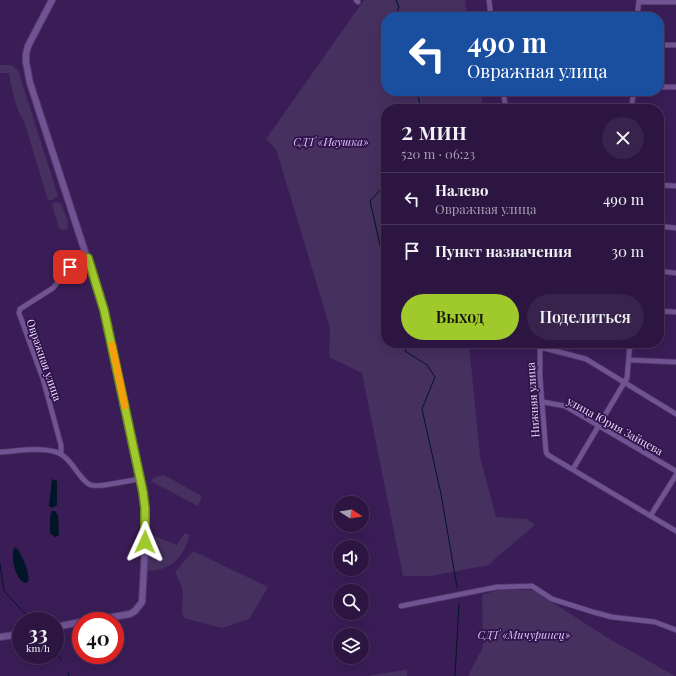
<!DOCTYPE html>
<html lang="ru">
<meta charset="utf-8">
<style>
:root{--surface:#2c1641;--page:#38234c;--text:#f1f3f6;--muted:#a69fb1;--line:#48355a;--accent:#a0c92c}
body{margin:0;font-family:"Playfair Display",serif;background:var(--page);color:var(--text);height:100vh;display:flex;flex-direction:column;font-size:15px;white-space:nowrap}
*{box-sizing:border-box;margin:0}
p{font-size:13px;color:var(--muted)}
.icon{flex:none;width:22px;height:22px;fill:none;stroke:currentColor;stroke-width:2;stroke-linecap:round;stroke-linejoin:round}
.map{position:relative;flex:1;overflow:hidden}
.drawer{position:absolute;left:381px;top:104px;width:283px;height:244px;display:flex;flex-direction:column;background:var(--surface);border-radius:16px;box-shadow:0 4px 16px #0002,0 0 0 1px var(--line)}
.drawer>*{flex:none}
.banner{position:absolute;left:381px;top:12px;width:283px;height:84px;border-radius:16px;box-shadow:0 4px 16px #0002,0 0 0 1px var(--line);background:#1a4fa0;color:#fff;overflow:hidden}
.needle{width:26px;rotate:102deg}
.buttons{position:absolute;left:333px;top:496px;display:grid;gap:8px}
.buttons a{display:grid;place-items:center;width:36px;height:36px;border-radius:50%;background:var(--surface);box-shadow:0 4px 16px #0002,0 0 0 1px var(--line);font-size:20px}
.speed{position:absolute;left:12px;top:612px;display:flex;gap:8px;font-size:20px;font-weight:700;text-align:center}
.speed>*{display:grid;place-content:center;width:52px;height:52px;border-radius:50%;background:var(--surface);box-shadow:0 4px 16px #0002,0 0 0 1px var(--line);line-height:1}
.speed small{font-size:10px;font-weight:400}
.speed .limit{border:6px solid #d22;background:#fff;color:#111}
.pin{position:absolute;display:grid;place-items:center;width:34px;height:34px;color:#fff;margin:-17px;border-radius:8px;box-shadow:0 2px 6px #0006}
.me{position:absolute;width:44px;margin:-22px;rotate:1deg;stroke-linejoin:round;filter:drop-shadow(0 0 3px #0008)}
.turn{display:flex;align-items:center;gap:14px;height:84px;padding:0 20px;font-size:18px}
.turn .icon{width:52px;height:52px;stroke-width:2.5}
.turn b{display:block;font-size:28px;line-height:34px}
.round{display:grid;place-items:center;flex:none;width:42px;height:42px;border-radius:21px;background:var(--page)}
.summary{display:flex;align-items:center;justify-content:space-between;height:68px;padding:0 20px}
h1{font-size:24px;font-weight:600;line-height:30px}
.action{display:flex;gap:8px;margin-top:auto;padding:8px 20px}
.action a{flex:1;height:46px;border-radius:24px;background:var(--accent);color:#111;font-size:16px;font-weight:600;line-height:46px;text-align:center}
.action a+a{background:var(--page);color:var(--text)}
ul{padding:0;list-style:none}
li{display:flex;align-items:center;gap:12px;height:52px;padding:0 20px;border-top:1px solid var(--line)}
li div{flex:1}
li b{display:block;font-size:15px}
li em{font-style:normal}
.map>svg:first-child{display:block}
.green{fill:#46305f}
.water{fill:#001527}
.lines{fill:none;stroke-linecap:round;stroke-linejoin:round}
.stream{stroke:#001527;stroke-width:1}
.minor-casing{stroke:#563a6d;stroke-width:6}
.tertiary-casing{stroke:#563a6d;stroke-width:8}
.minor{stroke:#705392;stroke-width:4.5}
.tertiary{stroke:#705392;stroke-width:6}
.route-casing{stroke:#68831d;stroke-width:10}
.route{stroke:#a0c92c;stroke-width:7}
.slow{stroke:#f59e0b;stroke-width:7}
.labels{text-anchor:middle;stroke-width:3.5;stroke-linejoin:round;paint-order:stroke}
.park-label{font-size:11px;font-style:italic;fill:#dcc8f8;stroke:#30124c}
.street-label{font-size:11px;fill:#eadefb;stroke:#30124c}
</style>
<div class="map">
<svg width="676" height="676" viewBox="0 0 676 676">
<rect width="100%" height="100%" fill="#3a1d57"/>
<g class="green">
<polygon points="364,0 465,0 467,17 386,17 386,91 480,91 484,109 386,109 386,343 469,343 480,457 496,517 527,519 535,525 497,557 489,565 431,576 403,576 362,373 329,357 330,328 276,149 266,139"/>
<path d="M0,65H11L18,70L58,196L52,200H48L24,121C17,113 10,83 9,73H0Z"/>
<polygon points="56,202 61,204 68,221 67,229 63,230 59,228 52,205"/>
<polygon points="164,475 202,496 198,506 152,482 153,478"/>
<path d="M147,533L177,545L185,533L190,535C182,558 172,571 146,571L148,560Z"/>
<path d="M193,551L268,587L249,619L222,628L184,618C180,610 183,605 183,596C183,587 179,580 175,572Z"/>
<polygon points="498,590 533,590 608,638 675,676 468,676 483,647 482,595"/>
<polygon points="407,669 407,676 367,676 404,670"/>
</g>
<g class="water">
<polygon points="52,479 57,481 57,505 52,508 49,506"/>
<polygon points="52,511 55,511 58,515 59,534 58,536 55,537 50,533 50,517"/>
<path d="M15,547C21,551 31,575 28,582L25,583C16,581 9,555 15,547Z"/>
</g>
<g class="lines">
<g class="stream">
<polyline points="394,17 399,8 396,0"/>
<polyline points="417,91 421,109"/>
<polyline points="386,184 370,201 386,271"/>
<polyline points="409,343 405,351 427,365 435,377 422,409 441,494 457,587"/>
<polyline points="0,564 4,591 30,619"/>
<polyline points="55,648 61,660"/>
<polyline points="68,673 69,676"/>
<polyline points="455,676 459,603"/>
</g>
<g class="minor-casing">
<g id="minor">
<polyline points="356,0 358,2"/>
<polyline points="489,0 491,17"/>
<polyline points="640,2 676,2"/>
<polyline points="637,17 639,0"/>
<polyline points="659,45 676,45"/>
<polyline points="659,87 676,87"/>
<polyline points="503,91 506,109"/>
<polyline points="631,109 634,91"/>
<polyline points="659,185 676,186"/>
<polyline points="659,226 676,228"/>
<polyline points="659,271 676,273"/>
<polyline points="659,311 676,312"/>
<polyline points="535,343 536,346 586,359 676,414"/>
<polyline points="540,347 540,377 546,452 548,455 676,531"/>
<polyline points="629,360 676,362"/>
<polyline points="543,402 565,406 676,471"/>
<path d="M0,452C18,451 38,447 56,452C72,457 80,482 91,485C99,488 125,481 134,480L140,477"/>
<polyline points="61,454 61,445 43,379 19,313 20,309 53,288 70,267 88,258"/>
<polyline points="573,469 627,378 630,343"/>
<polyline points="651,515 676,475"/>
<polyline points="401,606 497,587 532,586 552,599 593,612 612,617 655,622 676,630"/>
</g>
</g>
<g class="tertiary-casing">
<g id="tertiary">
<polyline points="52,0 28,46 26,54 26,62 30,83 104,310 145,508 146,530 142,602 135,611 130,614 89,621"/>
<polyline points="55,627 81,622"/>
<polyline points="0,637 21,634"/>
</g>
</g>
<use href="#minor" class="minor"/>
<use href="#tertiary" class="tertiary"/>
</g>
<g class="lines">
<g class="route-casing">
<polyline id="route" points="70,267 88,258 104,310 143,492 145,508 145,542"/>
</g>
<use href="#route" class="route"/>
<polyline class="slow" points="112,345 125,406"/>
</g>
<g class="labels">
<g class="park-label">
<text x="331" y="146">СДТ «Ивушка»</text>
<text x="524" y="639">СДТ «Мичуринец»</text>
</g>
<g class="street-label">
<text transform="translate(44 360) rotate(71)" y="4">Овражная улица</text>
<text transform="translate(533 400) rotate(-94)" y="4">Нижняя улица</text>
<text transform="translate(615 426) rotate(29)" y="4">улица Юрия Зайцева</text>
</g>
</g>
</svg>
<div class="buttons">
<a><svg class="needle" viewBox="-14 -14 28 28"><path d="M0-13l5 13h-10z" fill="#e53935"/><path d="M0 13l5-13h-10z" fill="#a69fb1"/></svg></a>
<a><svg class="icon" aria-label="sound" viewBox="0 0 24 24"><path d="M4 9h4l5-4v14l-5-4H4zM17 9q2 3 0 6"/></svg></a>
<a><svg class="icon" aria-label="search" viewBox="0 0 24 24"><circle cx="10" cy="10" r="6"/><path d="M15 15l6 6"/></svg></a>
<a><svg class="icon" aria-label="layers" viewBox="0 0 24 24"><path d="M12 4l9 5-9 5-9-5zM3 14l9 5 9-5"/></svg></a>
</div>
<div class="speed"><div>33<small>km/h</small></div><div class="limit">40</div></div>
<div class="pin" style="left:70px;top:267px;background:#d93025"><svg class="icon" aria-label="arrive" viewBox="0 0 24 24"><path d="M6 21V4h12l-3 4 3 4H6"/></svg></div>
<svg class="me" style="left:145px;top:542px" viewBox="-20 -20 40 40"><path d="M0-17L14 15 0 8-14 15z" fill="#a0c92c" stroke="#fff" stroke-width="4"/></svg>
<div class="banner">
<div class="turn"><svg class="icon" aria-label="left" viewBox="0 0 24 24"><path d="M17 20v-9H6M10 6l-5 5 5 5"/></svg><div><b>490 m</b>Овражная улица</div></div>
</div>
<section class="drawer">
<div class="summary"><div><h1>2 мин</h1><p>520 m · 06:23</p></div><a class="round"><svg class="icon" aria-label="close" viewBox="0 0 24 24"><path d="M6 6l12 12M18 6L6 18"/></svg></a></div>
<ul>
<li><svg class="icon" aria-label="left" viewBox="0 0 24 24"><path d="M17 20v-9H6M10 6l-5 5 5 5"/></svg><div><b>Налево</b><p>Овражная улица</p></div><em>490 m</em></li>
<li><svg class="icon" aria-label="arrive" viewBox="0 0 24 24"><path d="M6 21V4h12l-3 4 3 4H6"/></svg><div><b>Пункт назначения</b></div><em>30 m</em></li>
</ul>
<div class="action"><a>Выход</a><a>Поделиться</a></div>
</section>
</div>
